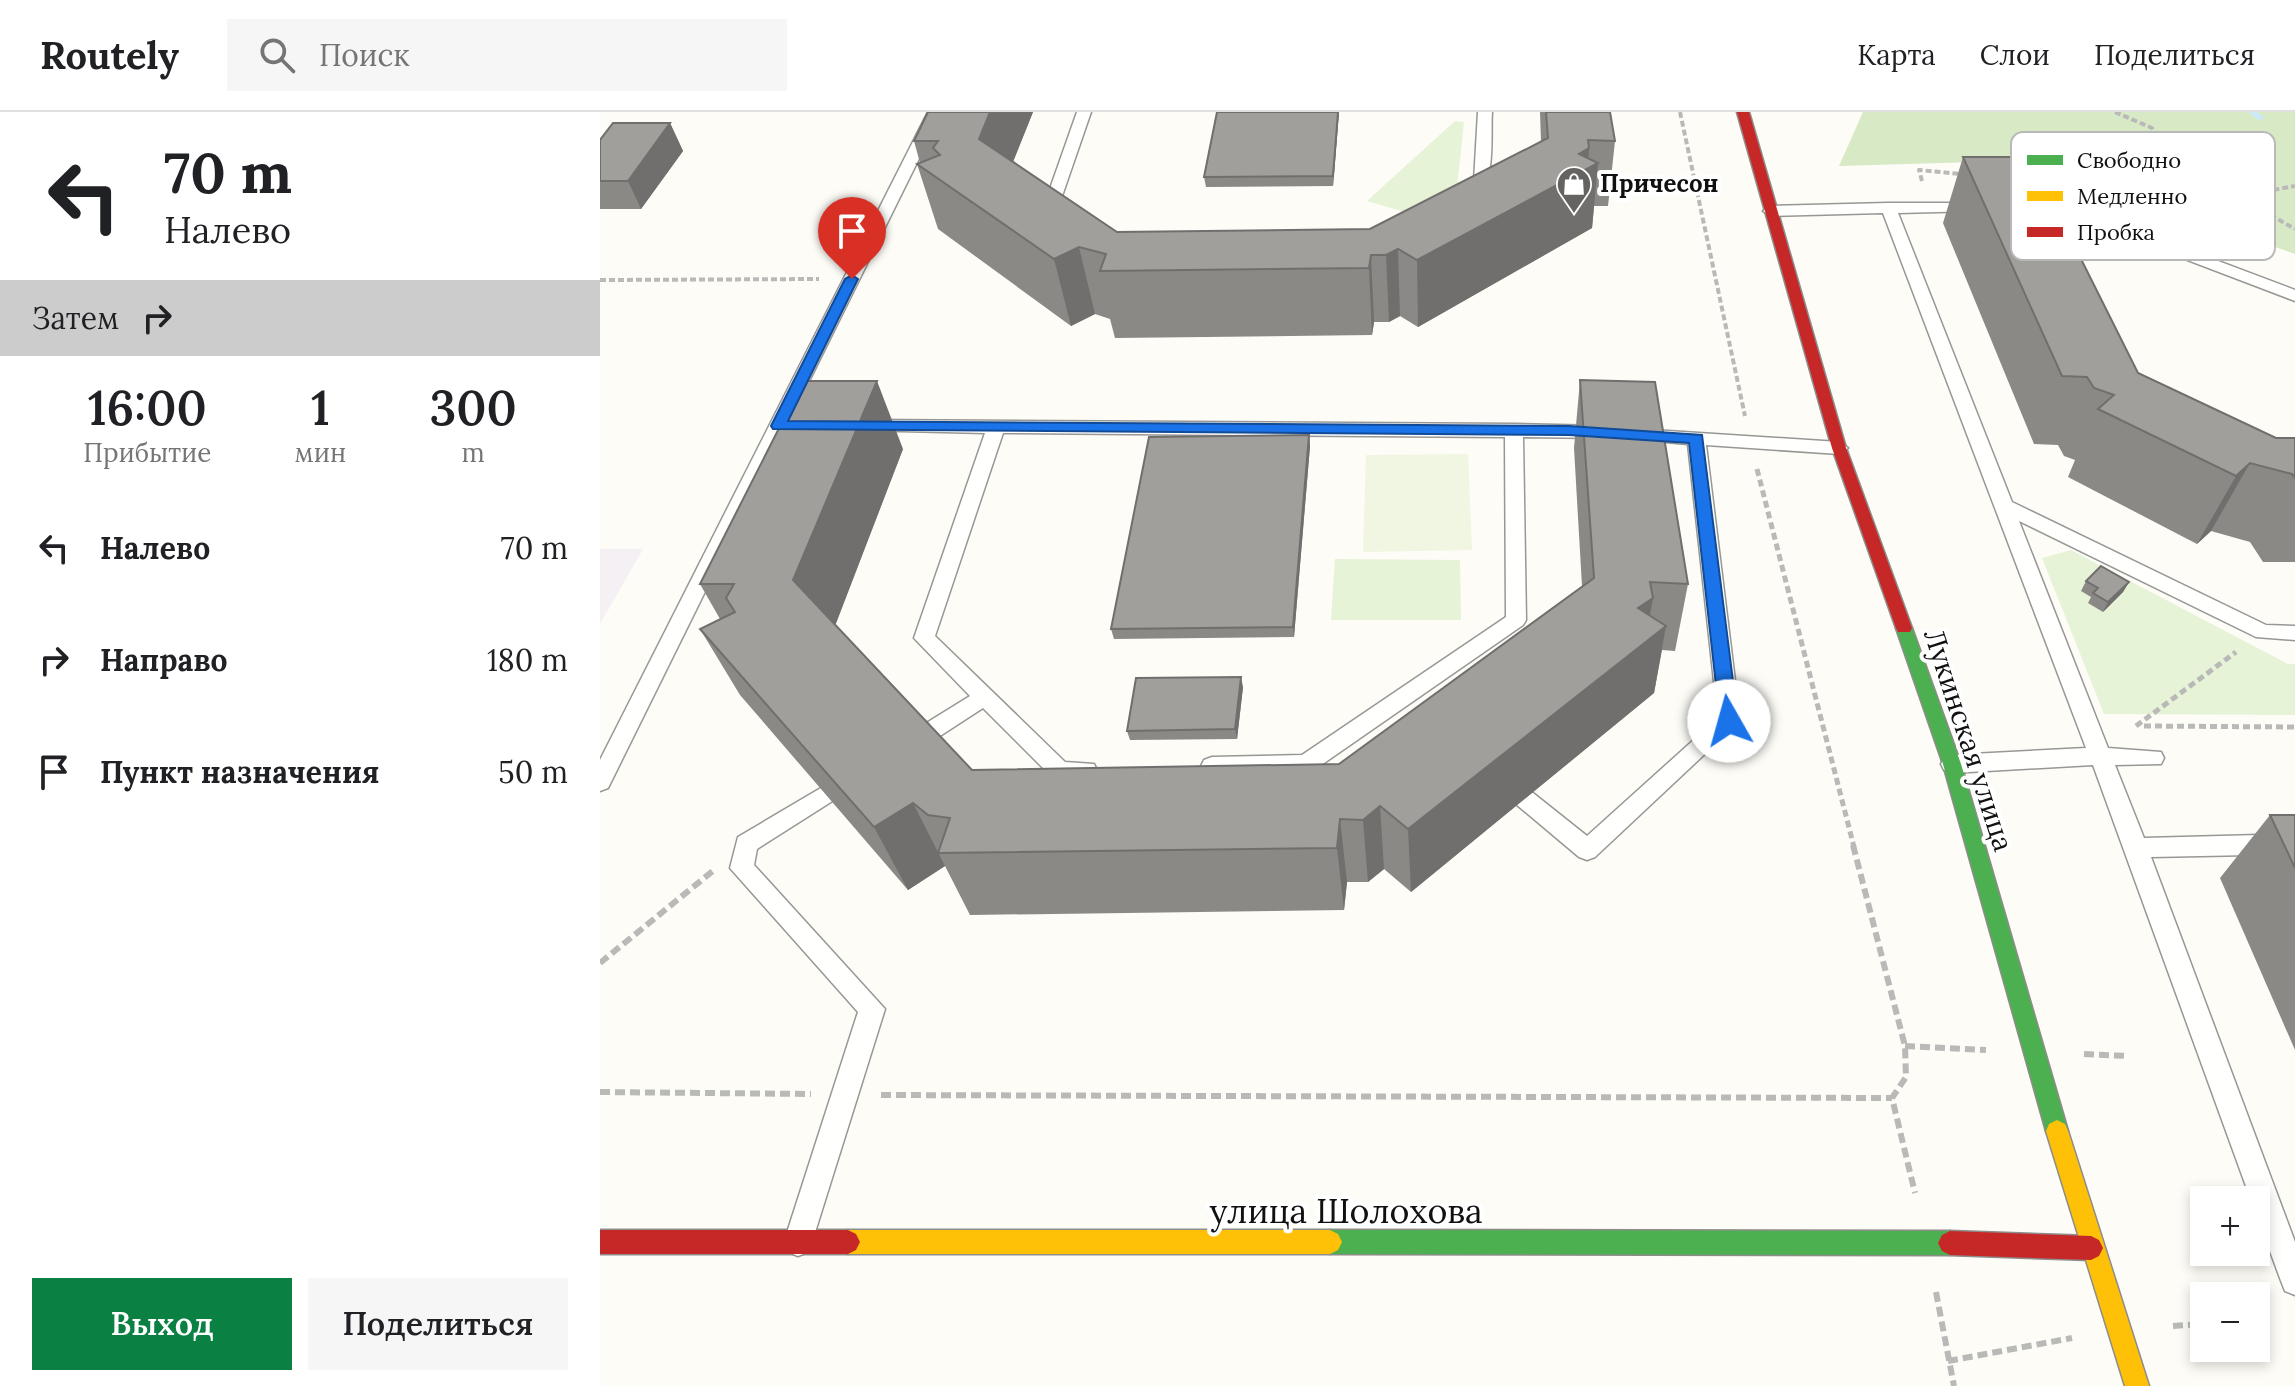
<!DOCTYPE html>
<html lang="ru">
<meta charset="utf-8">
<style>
:root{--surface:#fff;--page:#f6f6f6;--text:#202124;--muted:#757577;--line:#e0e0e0;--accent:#0b8043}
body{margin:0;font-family:Lora,serif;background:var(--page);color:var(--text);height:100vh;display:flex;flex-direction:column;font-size:30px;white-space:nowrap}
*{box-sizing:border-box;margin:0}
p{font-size:26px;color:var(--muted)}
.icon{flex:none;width:44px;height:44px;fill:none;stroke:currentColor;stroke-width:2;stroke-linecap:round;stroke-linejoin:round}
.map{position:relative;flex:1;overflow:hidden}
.drawer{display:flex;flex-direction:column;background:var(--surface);width:600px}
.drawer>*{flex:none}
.banner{background:#fff;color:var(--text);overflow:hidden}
.buttons{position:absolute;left:1590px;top:1074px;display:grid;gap:16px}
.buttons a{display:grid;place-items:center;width:80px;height:80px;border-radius:0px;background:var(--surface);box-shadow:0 4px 12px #0003;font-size:40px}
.pin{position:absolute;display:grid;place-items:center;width:68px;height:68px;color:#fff;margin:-82px -34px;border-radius:50% 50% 50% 0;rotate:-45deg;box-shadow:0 0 8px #0007}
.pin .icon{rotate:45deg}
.me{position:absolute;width:88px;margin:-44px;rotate:353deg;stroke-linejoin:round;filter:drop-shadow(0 0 6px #0008)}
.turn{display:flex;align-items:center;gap:28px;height:168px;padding:0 32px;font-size:36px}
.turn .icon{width:104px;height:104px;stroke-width:2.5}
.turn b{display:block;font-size:56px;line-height:68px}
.then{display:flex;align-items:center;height:76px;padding:0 32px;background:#0003;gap:16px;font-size:30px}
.eta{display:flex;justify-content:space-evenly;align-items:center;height:136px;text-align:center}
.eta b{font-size:48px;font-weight:600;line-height:56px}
.action{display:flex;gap:16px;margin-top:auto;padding:16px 32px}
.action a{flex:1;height:92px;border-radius:0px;background:var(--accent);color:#fff;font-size:32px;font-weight:600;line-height:92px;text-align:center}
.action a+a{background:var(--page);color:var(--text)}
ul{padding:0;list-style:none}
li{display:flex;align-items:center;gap:24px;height:112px;padding:0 32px}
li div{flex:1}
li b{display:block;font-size:30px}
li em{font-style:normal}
header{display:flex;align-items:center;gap:48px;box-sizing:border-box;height:112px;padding:0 40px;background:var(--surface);border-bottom:2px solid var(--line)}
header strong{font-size:38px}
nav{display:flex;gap:44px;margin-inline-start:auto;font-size:28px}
.search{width:560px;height:72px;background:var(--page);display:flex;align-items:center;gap:20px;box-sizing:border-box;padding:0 28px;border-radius:0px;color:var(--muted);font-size:30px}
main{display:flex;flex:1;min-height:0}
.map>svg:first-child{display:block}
.industrial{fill:#f5f0f3}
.green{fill:#e7f3d7}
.forest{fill:#d8eac5}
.pitch{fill:#f0f6e1}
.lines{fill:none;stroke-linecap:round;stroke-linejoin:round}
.stream{fill:#cde8f7;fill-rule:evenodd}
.lane-casing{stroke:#979795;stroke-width:3}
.fast-casing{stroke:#8e8d8b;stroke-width:3}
.slow-casing{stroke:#8e8d8b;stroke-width:3}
.jam-casing{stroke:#8e8d8b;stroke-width:3}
.path-far2{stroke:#b9b9b8;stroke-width:4;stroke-dasharray:6 3;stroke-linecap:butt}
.path-far1{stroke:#b9b9b8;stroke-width:5;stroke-dasharray:7 4;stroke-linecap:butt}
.path{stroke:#b9b9b8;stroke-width:6;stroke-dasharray:10 5;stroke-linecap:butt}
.lane{fill:#fffffe;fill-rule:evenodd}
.fast{fill:#4caf50;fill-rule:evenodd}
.slow{fill:#ffc107;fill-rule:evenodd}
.jam{fill:#c62828;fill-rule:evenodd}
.wall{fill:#8a8986}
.shaded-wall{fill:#716f6d}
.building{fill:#a19f9c;stroke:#716f6d;stroke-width:2}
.route{fill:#1a73e8;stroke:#114b97;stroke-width:2}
.labels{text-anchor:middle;stroke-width:8;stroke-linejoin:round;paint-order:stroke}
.far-poi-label{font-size:24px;font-weight:bold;fill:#111;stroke:#fff;text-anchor:start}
.street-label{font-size:28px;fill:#111;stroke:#fff}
.near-street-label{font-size:34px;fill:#111;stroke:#fff}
.key{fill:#fff;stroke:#b8b8b8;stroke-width:2}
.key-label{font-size:22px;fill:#111}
</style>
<header>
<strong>Routely</strong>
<div class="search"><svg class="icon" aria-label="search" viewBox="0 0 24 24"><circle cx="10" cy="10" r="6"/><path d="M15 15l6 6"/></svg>Поиск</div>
<nav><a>Карта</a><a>Слои</a><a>Поделиться</a></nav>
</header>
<main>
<section class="drawer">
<div class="banner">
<div class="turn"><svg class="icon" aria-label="left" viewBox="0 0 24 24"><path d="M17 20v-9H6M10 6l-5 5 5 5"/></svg><div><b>70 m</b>Налево</div></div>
<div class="then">Затем<svg class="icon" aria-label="right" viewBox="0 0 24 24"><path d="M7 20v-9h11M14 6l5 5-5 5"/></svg></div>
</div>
<div class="eta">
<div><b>16:00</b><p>Прибытие</p></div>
<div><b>1</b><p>мин</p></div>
<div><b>300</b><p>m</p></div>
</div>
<ul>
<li><svg class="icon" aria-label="left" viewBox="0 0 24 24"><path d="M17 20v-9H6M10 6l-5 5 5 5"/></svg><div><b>Налево</b></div><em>70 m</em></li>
<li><svg class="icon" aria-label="right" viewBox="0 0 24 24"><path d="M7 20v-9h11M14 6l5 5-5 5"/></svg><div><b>Направо</b></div><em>180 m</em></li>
<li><svg class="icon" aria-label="arrive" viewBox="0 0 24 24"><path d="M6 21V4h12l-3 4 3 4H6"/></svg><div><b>Пункт назначения</b></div><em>50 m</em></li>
</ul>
<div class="action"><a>Выход</a><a>Поделиться</a></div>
</section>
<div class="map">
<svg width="1695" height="1274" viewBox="0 0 1695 1274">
<rect width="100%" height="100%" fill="#fdfcf7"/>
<polygon class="industrial" points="0,437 43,437 0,512"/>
<g class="green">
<polygon points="855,9 864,10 857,76 826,106 767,89"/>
<polygon points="1471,438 1688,552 1695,552 1695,603 1504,602 1442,446"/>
<polygon points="735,447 860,448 861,508 731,508"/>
</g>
<polygon class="forest" points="1263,0 1695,0 1695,142 1515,78 1376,50 1239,54"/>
<polygon class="pitch" points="868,342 872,438 763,440 766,343"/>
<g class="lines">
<polygon class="stream" points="1648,0 1657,0 1665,6 1658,8"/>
<g class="lane-casing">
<g id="lane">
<polygon points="328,0 342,0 11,670 8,676 0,679 0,648"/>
<polygon points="477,0 491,0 461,87 477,101 469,106 446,88"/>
<path d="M878,0H892C890,26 898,79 868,90L861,86L874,69Z"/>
<polygon points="1288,91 1377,91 1384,95 1377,99 1298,101 1412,390 1666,513 1695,514 1695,528 1656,525 1419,409 1508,636 1561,640 1564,646 1561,652 1515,653 1544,726 1695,722 1695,742 1551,745 1695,1130 1695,1183 1685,1179 1681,1169 1656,1101 1656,1088 1651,1088 1493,653 1352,661 1344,658 1341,652 1344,646 1352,643 1486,636 1283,101 1171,104 1163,99 1171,94"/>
<polygon points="1431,93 1528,115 1695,178 1695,189 1519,122 1426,100 1426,94"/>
<path d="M265,308L914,312L1002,314L1011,320L1002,326L923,325L926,508L923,513L714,658L612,663L604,660L601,654L604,648L612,645L702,643L906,505L905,325L403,321L335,524L465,650L494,652L497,658L494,664C481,668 465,669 452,665L383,596L323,635H307L304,629L307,623L370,584L314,526L385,321L259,318L256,314Z"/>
<polygon points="1037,317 1239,330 1248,336 1239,342 1106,333 1140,609 995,745 987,748 979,745 917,693 914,687 917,681 933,681 987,724 1118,606 1088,332 1031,327 1028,323"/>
<polygon points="226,673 234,676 237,682 234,688 157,737 154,753 285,897 212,1130 208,1140 198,1144 188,1140 184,1130 258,900 130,756 138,725"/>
</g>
</g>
<g class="fast-casing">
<g id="fast">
<polygon points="1304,510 1312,516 1361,652 1468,1019 1465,1026 1457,1030 1449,1026 1446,1019 1343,652 1296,516"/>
<polygon points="730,1118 1350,1119 1358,1123 1362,1131 1358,1139 1350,1143 730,1142 722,1138 718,1130 722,1122"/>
</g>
</g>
<g class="slow-casing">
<g id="slow">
<polygon points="1457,1008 1465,1012 1468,1019 1549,1274 1525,1274 1446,1019 1449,1012"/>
<polygon points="248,1118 730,1118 738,1122 742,1130 738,1138 730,1142 248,1142 240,1138 236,1130 240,1122"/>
</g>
</g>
<g class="jam-casing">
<g id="jam">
<polygon points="1137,0 1149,0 1246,336 1312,516 1310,520 1298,520 1296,516 1232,336"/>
<polygon points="0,1118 248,1118 256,1122 260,1130 256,1138 248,1142 0,1142"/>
<polygon points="1350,1119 1491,1124 1499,1128 1503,1136 1499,1144 1491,1148 1350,1143 1342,1139 1338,1131 1342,1123"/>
</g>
</g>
<g class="path-far2">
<polyline points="1080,0 1145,304"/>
<polyline points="1515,0 1552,16 1586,54 1695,117"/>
<polyline points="1322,69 1319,58 1361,62"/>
<polyline points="1521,88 1640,84 1695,74"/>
<polyline points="0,168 219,167"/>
</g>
<g class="path-far1">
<polyline points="1157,357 1254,735"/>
<polyline points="1536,614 1636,540"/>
<polyline points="1544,614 1695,615"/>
</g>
<g class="path">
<polyline points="1253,733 1305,934 1306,965 1292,986 1315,1081"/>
<polyline points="0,851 114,758"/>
<polyline points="1305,934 1386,938"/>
<polyline points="1484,942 1527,944"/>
<polyline points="0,980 211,982"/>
<polyline points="281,983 1292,986"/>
<polyline points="1336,1180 1354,1274"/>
<polyline points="1573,1214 1604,1212"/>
<polyline points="1348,1249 1472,1226"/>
</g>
<use href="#lane" class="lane"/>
<use href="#fast" class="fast"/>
<use href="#slow" class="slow"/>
<use href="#jam" class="jam"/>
</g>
<g class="wall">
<polygon points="433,0 413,50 517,120 770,117 941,30 940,0 1010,0 1015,29 1008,94 994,94 992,116 818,215 800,204 789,210 774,210 772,223 515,226 510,207 495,202 471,214 338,117 317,52 320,51 314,29"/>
<polygon points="739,0 733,74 606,75 604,65"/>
<polygon points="70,11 83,39 41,97 0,97 0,28"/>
<polygon points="1363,45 1538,261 1676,326 1695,326 1695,450 1663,450 1650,430 1611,419 1597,432 1468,365 1475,348 1464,344 1458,333 1434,332 1343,111"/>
<polygon points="980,268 1088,472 1075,539 1062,538 1054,581 811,780 784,757 768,770 747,770 744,798 370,803 345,754 308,778 140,583 100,517 120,507 100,472 303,337 235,513 372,658 739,652 982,474 974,336"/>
<polygon points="709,323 710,334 694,525 514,527 511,517"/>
<polygon points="1486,469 1529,470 1523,480 1503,500 1488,491 1491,485 1481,479"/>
<polygon points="643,575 637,627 530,628 527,619"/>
<polygon points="1670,703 1695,703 1695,938 1620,766"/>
</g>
<g class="shaded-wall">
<polygon points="390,0 433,0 396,92 379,27"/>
<polygon points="738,0 739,0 733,74 733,64"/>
<polygon points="70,11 83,39 41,97 28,69"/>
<polygon points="989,36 988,56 998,51 992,116 818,215 817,148 979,42"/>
<polygon points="479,135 495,202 471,214 454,147"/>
<polygon points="798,137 800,204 789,210 786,143"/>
<polygon points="771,143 774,210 772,223 769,156"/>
<polygon points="277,269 303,337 227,535 193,468"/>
<polygon points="709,323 710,334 694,525 693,515"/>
<polygon points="1650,351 1611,419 1597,432 1636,364"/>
<polygon points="1529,470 1523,480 1503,500 1508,490"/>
<polygon points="1053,486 1045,531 1066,514 1054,581 811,780 808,717 1038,496"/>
<polygon points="641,565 643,575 637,627 635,617"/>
<polygon points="313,691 345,754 308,778 274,715"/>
<polygon points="780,694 784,757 768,770 763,708"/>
<polygon points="740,707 747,770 744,798 737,736"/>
</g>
<g class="building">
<polygon points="328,0 390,0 379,27 517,120 770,117 948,26 946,0 1010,0 1015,29 988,28 989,36 979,42 998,51 817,148 798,137 786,143 771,143 769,156 500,159 506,142 479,135 454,147 317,52 340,43 333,36 338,29 314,29"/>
<polygon points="617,0 738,0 733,64 604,65"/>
<polygon points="13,11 70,11 28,69 0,69 0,28"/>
<polygon points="1363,45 1430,45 1538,261 1676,326 1695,326 1695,366 1692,362 1650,351 1636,364 1498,297 1514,283 1494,276 1487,265 1462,264"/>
<polygon points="980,268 1055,270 1088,472 1050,470 1053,486 1038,496 1066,514 808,717 780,694 763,708 740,707 737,736 338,741 350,706 328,703 313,691 274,715 100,517 135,500 126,486 134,472 100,472 203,269 277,269 193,468 372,658 739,652 994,466"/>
<polygon points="709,323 693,515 511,517 549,325"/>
<polygon points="1501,454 1529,470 1508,490 1493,481 1498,476 1486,469"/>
<polygon points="641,565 635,617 527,619 536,566"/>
<polygon points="1670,703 1695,703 1695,756"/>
</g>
<polygon class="route" points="252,163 258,167 188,309 969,314 1102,323 1138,609 1129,616 1120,609 1089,331 969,323 173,317 171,314 245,167"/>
<defs>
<g id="shop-pin" transform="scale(1.8)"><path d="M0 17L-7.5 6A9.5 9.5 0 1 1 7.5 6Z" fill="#646362" stroke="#fff"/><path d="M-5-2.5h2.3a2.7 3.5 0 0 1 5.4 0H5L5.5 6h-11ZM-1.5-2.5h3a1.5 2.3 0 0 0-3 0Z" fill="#fff"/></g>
</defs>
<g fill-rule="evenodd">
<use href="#shop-pin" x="974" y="72"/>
</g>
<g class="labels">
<g class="far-poi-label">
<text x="1000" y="80">Причесон</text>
</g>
<g class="street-label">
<text transform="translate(1369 628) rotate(72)" y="10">Лукинская улица</text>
</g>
<g class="near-street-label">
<text x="746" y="1111">улица Шолохова</text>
</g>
</g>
<rect x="1411" y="20" width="264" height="128" rx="12" class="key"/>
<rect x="1427" y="43" width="36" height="10" fill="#4caf50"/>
<rect x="1427" y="79" width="36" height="10" fill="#ffc107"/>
<rect x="1427" y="115" width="36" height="10" fill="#c62828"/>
<g class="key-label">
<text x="1477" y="56">Свободно</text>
<text x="1477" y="92">Медленно</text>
<text x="1477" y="128">Пробка</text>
</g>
</svg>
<div class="buttons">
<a>+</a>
<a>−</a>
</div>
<div class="pin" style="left:252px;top:167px;background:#d93025"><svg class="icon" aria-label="arrive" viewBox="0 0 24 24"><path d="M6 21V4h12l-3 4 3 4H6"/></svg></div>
<svg class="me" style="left:1129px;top:609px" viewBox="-20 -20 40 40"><circle r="19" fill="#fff"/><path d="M0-13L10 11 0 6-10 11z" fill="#1a73e8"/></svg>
</div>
</main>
